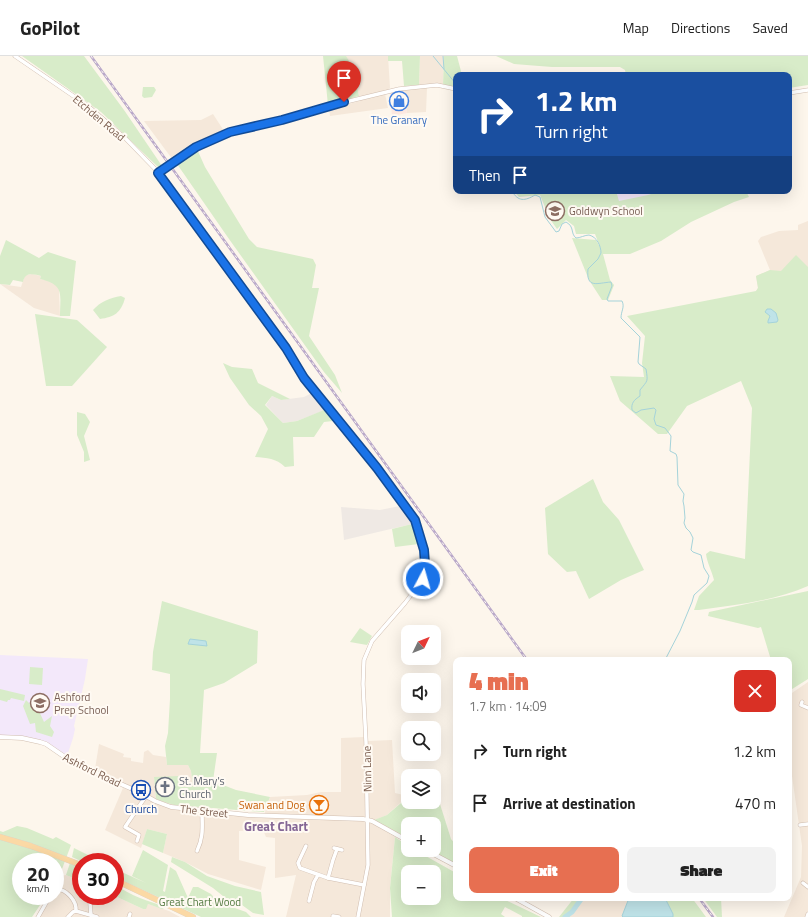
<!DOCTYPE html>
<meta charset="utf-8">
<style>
:root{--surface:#fff;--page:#f2f2f2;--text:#222;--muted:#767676;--line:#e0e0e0;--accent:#e76f51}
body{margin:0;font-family:"Titillium Web",sans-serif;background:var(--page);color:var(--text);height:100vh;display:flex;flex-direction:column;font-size:15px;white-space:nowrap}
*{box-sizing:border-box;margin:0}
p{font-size:13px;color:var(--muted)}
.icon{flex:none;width:22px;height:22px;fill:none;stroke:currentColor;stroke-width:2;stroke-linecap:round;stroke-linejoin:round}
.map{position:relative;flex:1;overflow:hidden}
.panel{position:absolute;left:453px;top:601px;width:339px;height:244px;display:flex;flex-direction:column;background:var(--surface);border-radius:8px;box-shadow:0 4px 16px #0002}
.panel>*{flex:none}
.hud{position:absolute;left:453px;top:16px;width:339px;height:122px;border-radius:8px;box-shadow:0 4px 16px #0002;background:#1a4fa0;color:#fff;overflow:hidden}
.needle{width:26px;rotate:47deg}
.tools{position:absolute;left:401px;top:569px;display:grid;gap:8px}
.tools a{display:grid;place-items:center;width:40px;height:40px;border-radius:8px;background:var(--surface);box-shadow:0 4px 16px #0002;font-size:20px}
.speed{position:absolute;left:12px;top:797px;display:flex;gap:8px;font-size:20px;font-weight:700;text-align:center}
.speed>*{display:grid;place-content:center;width:52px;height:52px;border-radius:50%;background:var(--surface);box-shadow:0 4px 16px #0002;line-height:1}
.speed small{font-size:10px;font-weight:400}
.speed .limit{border:6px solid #d22;background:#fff;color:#111}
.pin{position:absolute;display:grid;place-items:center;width:34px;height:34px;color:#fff;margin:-41px -17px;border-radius:50% 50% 50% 0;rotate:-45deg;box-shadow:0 0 4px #0007}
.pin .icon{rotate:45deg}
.me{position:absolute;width:44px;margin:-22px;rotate:6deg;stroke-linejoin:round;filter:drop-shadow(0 0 3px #0008)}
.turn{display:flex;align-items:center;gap:14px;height:84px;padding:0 16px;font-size:18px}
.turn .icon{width:52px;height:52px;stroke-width:2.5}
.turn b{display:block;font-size:28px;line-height:34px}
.then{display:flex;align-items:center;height:38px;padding:0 16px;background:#0003;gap:8px;font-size:15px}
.round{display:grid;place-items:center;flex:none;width:42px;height:42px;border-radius:8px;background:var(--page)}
.overview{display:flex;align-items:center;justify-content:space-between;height:68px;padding:0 16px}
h1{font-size:24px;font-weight:800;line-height:30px;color:var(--accent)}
.primary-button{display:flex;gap:8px;margin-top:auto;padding:8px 16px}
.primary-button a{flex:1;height:46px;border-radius:8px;background:var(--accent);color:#fff;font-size:16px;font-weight:800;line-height:46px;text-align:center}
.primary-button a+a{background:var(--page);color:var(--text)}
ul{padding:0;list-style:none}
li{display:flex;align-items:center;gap:12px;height:52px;padding:0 16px}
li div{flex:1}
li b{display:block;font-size:15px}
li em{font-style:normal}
header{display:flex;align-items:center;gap:24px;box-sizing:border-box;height:56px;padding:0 20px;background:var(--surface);border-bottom:1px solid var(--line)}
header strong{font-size:19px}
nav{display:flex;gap:22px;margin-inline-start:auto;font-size:14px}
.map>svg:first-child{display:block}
.residential{fill:#f5e8da}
.commercial{fill:#fde8e0}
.industrial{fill:#efe9e4}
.education{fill:#f3e8fa}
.green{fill:#d8ecc9;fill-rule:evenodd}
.water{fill:#bfe3e8;stroke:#a5d3da}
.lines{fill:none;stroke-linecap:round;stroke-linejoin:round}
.stream{stroke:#a5d3da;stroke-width:1}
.river{stroke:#bfe3e8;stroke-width:5}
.minor-casing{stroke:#d1beb0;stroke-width:4.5}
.tertiary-casing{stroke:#d1beb0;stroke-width:5}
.primary-casing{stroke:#dad1cd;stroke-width:6}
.minor{stroke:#fff;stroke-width:3.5}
.tertiary{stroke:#fff;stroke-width:4}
.primary{stroke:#fbd9a5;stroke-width:5.5}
.rail-casing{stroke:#b9a8c9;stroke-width:2.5}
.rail{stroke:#fffaf3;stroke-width:1;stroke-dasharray:3;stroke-linecap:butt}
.minor-bridge-casing{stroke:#d1beb0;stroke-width:4.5;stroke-linecap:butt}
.minor-bridge{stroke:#fff;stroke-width:3.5}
.route-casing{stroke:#114b97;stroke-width:10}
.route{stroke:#1a73e8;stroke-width:7}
.labels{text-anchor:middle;stroke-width:4;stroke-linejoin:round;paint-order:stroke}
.street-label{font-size:11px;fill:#7a5c4d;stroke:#fffaf3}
.shop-label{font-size:11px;fill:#366cbe;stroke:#fffaf3}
.education-label{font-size:11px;fill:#785e54;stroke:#fffaf3;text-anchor:start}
.worship-label{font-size:11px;fill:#5b616d;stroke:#fffaf3;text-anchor:start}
.food-label{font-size:11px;fill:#c56008;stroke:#fffaf3;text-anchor:end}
.transit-label{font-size:11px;fill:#164399;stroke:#fffaf3}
.park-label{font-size:11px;fill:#537a41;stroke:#fffaf3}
.quarter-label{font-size:13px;font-weight:bold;fill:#846695;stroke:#fffaf3}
</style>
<header>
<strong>GoPilot</strong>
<nav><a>Map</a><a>Directions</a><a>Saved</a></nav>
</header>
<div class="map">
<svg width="808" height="861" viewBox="0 0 808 861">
<rect width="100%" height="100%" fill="#fdf6ec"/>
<g class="residential">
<polygon points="340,0 388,0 390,32 385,38 388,52 330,60 329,53 360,45 352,10"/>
<polygon points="420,0 444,0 443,29 427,32 426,56 407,57 404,33 417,32 419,29"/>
<polygon points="213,58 224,75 201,86 173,104 144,65 201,64"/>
<polygon points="808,165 808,314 756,235 758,232 756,220 770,214 758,185 761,181 779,175 798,174 798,169"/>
<polygon points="32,218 41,220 40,223 51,225 57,229 59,234 60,260 34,252 0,228 21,231 24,222 26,219"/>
<polygon points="808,626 808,861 784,861 801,821 802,790 789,699 789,639"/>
<polygon points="364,681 368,685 392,684 395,737 408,740 387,759 370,766 395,781 390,831 390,861 286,861 296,819 275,822 275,782 266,781 263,774 239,775 239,804 266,811 261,834 208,818 185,806 163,797 167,778 147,773 141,792 105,774 123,732 170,751 263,762 270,741 307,739 321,736 341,736 341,682"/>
<polygon points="99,688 124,698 123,701 131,702 131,705 143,707 144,696 148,694 153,699 166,701 167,709 188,709 191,715 193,730 181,731 154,721 156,743 152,741 95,713"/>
<polygon points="66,819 81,825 81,840 115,840 143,853 148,848 169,855 180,861 36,861 49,840 55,840 55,830 61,820"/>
<polygon points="585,842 629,842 622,861 569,861"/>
</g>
<polygon class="commercial" points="404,33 407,57 392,60 390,36"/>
<g class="industrial">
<polygon points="312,337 325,354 297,365 283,367 266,349 272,340 281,344 304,341"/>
<polygon points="400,450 412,468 344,484 341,451 380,454"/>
</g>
<g class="education">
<polygon points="514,135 660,135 648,139 550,163 540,139 519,141"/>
<polygon points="0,599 88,603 85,623 74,670 75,673 73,682 67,700 46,687 0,680"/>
</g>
<g class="green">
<polygon points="22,0 84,0 124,54 162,110 158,111 101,56"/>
<polygon points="323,0 346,0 352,10 359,40 328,49"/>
<polygon points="388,0 420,0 419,29 404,30 402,5 388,5"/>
<polygon points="444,0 457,0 462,19 456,19 456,31 443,29"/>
<polygon points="496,0 808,0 808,29 789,32 789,19 626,19 625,14 620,11 552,11 514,8"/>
<polygon points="143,31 154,31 156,34 152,41 144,42 142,40"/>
<polygon points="197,93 205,111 249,183 257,191 313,203 316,209 312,232 319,232 309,280 335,319 342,337 324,316 229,183 177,108"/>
<polygon points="514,135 616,135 619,145 648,139 660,135 746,135 749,141 734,146 691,166 661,185 630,198 603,198 610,224 614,229 608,244 602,244 589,224 572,182 596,184 600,191 595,178 576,178 574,170 566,164 557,173 550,163 540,139 519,141"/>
<path d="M6,184L39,202L48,196L76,205L70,260H60C60,238 65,229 40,223L41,220C33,218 25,216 23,226L13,224L10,229L0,228V200Z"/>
<path d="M796,199L808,211V530C774,545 735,549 699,554H694L699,540L714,524C712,515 707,507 706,498L710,495L745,503L752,352L741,325L687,350L667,378H658L620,345L610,320L644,321L642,307L645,280L627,260L756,235L758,232L756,220L770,214L781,215Z"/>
<path d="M121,240L125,242C121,257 114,261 100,263L93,254C101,245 110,242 121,240Z"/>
<polygon points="35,258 77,264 107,291 72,330 46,330"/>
<path d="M223,307L232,311L252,313L258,327L290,343L281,344L272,340L265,349L283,367L297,365L324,354L333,365L324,366L314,381H293L294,410L285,411C276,402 267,402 255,401L268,373L261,360L249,349L230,322Z"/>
<polygon points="77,356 85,358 90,366 84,380 90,404 84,406 84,396 77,379"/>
<polygon points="593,423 603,446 619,464 644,514 621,524 589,543 576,515 567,516 548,498 545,452"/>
<polygon points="412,468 419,488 395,491 392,473"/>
<polygon points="808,535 808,623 789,635 789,604 771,604 761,571 758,572 708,560 709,556"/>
<polygon points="162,545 258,575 257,607 224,627 204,634 200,697 217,697 213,725 236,734 270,741 264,756 174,749 164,746 156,743 154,721 179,720 181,731 193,730 191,715 188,709 167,709 165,690 168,677 170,643 170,618 152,614 153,596"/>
<polygon points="360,572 372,580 367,589 350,586"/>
<polygon points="30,611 43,612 42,629 29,628"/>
<polygon points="0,633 25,639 24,645 11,642 10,644 8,644 7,646 0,644"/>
<polygon points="42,639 47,651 39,655 44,666 52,660 50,670 54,676 52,681 36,676 35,667 30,668 23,650 26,644 32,650 36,647 32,640"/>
<polygon points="434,729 451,783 456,789 456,808 430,794 434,794 434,768 408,768 408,782 374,764 387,759 408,741 408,746 434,746"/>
<polygon points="17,770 27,772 53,783 56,781 71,789 59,821 55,826 55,806 21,806 21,840 46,840 32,861 0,861 0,775 3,776"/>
<polygon points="147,773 167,778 163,797 142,788"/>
<path d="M395,781L408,790V794H415L456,817V842H501L541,861H522V860L505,851L501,858L505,861H392L390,832ZM408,816H434V842H408Z"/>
<polygon points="74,792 102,806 83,806 72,801"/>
<polygon points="143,794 168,809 163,835 165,836 170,811 176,815 188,842 193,831 198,831 211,838 218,846 246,856 251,861 201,861 115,821 115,813 146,827 132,820"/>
<polygon points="172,801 185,806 207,820 235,830 261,836 264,859 253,857 242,849 228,844 213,832 171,806"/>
<polygon points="70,807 81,812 81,825 66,819"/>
<path d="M115,828C130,840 148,845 166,851L162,853L148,848L146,853H143L115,840Z"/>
<polygon points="574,842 585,842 569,861 559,861"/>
<polygon points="665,842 692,842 706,861 673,861 673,858"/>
<polygon points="703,842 721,842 722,861 717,861"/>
</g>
<g class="water">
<polygon points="767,253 771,253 776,257 778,264 777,266 768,267 768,265 770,260 765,256"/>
<polygon points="190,583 206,585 207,590 188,588"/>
<polygon points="629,842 665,842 673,858 673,861 623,861 622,860"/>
</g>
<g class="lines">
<g class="stream">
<polyline points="433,0 456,28"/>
<polyline points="443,0 444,13"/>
<path d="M512,135C518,146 525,145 535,139L540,141L545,161L556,176L559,175L562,168L566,166C575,171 570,177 576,182C580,182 585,179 589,179C597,181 601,190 601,197L598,203L588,213C586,233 597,227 611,226L612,230L607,243L608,245H622C625,251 621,255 621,262L640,281L638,306L639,308L646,313C648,326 648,324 640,334V340C634,344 631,347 632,354L636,357L641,354L654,352L656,354L654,363L656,369L665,372L671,380L670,395L676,398L677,401L678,429L684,438L683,445L684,450L685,462L684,467L686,472L690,476L693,482L691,494L693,496L701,499L704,512L709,520L707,527L694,539L692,546L680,575L665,604"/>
</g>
<polyline class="river" points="565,861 572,856 582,842"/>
<g class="minor-casing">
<g id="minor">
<polyline points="15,0 88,50 125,82 159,117 287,291 304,322 377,412 415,464 424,494 425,508 423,523 405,547 372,585 364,604 363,628 366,686 368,809 358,861"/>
<polyline points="789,37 808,34"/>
<polyline points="174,106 198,90 232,75 260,70 329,50 399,33 437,29 456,33"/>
<polyline points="802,646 801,649 808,652"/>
<polyline points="800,769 808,768"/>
<polyline points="137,785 139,779 125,771 146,740"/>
<polyline points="306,790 298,807 300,812 328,822 364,829"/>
<polyline points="334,792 342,794"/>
<path d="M197,795C204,780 202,771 202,754"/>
<polyline points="328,822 333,804 337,793"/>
<polyline points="803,827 808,831"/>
<path d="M55,833C66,832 77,845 76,855"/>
<polyline points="309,845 314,826 318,819"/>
<polyline points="91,859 90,847 93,840"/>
<polyline points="333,860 339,861"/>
<polyline points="38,861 50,840"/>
<polyline points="68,861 73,856 76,855 97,861"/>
<polyline points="129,861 130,858"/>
<polyline points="807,861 808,858"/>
</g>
</g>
<g class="tertiary-casing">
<g id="tertiary">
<polyline points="0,681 22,682 40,686 46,688 75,708 139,736 155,745 171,751 248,759 363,763 372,765 408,785"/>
<polyline points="426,794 456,810"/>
<polyline points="515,842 549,861"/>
</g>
</g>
<g class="primary-casing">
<g id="primary">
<polyline points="0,781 31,790 81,809"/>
<polyline points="115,824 193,861"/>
</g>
</g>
<use href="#minor" class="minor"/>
<use href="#tertiary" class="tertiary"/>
<use href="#primary" class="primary"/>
<g class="rail-casing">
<g id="rail">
<polyline points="91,0 527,604"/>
<polyline points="699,842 713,861"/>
</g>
</g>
<use href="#rail" class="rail"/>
<g class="minor-bridge-casing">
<polyline id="minor-bridge" points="164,113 174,106"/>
</g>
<use href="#minor-bridge" class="minor-bridge"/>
</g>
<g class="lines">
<g class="route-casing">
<polyline id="route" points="344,46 282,64 230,76 196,91 158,117 286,292 304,322 377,412 415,464 424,494 425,508 423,523"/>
</g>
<use href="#route" class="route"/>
</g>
<defs>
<g id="shop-ring" transform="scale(1)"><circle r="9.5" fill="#fffaf3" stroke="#3f7fe0" stroke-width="1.5"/><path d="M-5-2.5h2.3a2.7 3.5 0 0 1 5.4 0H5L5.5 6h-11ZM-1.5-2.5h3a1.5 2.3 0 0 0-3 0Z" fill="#3f7fe0"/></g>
<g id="school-ring" transform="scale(1)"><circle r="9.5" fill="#fffaf3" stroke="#8d6e63" stroke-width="1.5"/><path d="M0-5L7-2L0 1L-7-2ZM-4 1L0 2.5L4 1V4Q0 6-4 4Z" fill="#8d6e63"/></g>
<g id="church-ring" transform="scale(1)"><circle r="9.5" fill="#fffaf3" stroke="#6b7280" stroke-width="1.5"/><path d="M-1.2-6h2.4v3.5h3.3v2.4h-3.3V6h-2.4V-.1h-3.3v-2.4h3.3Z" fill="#6b7280"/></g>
<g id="bus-ring" transform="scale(1)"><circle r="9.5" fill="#fffaf3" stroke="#1a4fb4" stroke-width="1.5"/><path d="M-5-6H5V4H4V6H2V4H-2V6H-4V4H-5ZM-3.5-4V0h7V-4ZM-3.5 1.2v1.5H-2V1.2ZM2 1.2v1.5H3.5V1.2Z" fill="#1a4fb4"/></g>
<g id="bar-ring" transform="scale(1)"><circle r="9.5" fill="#fffaf3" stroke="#e8710a" stroke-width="1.5"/><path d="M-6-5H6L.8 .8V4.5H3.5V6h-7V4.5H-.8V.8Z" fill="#e8710a"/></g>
</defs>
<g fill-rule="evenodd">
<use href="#shop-ring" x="399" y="45"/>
<use href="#school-ring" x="555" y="155"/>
<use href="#school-ring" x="40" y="647"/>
<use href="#church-ring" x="165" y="731"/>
<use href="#bus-ring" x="141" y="734"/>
<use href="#bar-ring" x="319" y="749"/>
</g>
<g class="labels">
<g class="street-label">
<text transform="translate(99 62) rotate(40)" y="4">Etchden Road</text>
<text transform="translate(367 713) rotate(-91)" y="4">Ninn Lane</text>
<text transform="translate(92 714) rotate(26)" y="4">Ashford Road</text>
<text transform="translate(204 755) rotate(6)" y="4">The Street</text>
</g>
<g class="shop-label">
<text x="399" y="68">The Granary</text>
</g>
<g class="education-label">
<text x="569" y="159">Goldwyn School</text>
<text x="54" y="645">Ashford<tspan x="54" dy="13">Prep School</tspan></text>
</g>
<g class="worship-label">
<text x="179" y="729">St. Mary's<tspan x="179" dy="13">Church</tspan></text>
</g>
<g class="food-label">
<text x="305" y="753">Swan and Dog</text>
</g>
<g class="transit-label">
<text x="141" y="757">Church</text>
</g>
<g class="park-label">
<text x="200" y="850">Great Chart Wood</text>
</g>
<g class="quarter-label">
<text x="276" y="775">Great Chart</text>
</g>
</g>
</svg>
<div class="tools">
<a><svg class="needle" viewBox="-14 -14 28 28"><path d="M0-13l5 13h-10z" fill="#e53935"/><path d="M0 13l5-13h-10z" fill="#767676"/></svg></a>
<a><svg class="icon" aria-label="sound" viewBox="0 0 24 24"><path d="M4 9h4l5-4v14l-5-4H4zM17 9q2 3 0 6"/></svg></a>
<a><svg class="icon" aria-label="search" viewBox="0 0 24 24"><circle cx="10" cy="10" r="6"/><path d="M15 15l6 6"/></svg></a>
<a><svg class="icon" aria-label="layers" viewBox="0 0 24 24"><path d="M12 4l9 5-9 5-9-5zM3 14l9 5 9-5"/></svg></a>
<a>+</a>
<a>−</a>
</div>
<div class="speed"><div>20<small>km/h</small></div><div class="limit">30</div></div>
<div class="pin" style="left:344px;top:46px;background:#d93025"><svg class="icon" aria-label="arrive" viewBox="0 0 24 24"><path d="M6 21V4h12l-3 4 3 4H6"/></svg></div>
<svg class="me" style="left:423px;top:523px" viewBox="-20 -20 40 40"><circle r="17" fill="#1a73e8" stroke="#fff" stroke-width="3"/><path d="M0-11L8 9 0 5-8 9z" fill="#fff"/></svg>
<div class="hud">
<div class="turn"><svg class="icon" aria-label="right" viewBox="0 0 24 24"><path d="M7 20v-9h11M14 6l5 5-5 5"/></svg><div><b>1.2 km</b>Turn right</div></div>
<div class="then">Then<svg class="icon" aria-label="arrive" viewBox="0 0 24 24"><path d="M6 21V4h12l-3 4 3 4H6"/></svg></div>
</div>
<section class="panel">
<div class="overview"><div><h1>4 min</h1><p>1.7 km · 14:09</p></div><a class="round" style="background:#d93025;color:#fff"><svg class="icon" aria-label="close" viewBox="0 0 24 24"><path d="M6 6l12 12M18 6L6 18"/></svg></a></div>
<ul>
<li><svg class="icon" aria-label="right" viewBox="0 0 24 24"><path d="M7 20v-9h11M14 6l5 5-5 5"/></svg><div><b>Turn right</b></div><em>1.2 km</em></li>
<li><svg class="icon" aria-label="arrive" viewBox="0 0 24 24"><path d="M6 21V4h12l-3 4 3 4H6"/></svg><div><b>Arrive at destination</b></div><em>470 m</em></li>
</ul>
<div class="primary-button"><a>Exit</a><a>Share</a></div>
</section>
</div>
